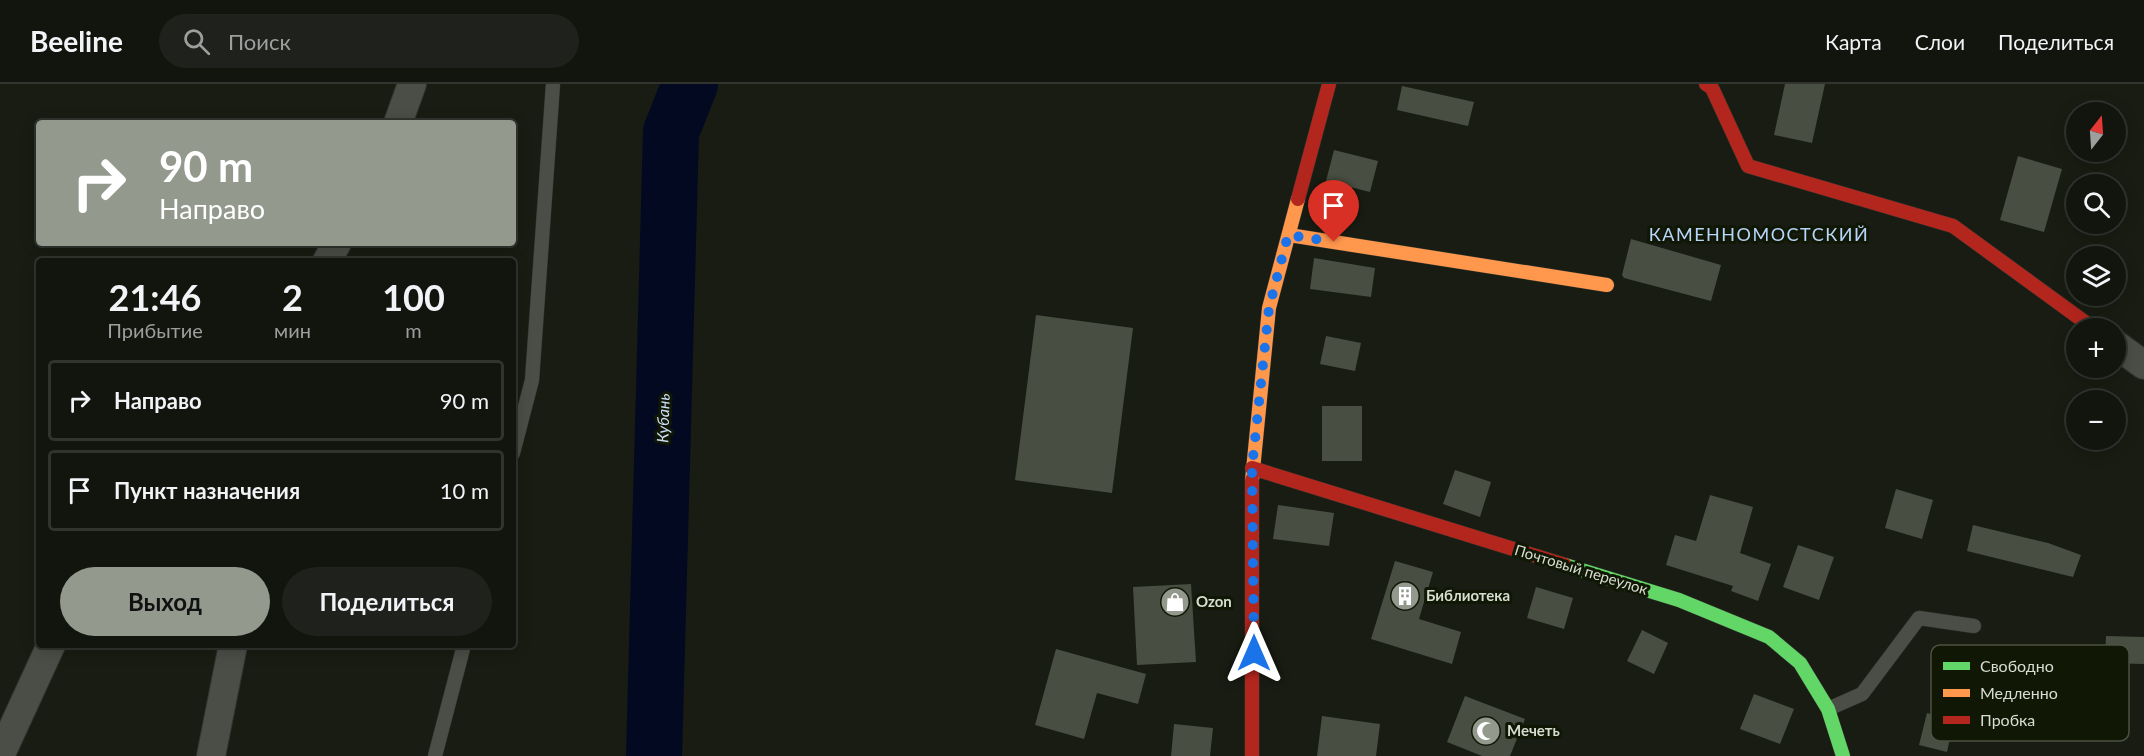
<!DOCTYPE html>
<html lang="ru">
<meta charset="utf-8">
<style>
:root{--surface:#12150e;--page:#1f221c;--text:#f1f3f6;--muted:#9c9f9e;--line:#31342e;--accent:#94998e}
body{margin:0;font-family:Lato,sans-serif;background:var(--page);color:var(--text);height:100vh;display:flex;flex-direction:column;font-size:22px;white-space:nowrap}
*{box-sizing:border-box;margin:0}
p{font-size:20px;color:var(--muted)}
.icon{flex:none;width:33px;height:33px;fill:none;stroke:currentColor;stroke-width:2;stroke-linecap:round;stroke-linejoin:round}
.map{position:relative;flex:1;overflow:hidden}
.panel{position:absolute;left:36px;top:174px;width:480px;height:390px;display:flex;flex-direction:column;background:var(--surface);border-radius:6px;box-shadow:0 3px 15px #0003,0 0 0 2px var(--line)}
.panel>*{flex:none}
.banner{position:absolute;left:36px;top:36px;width:480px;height:126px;border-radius:6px;box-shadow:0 3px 15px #0003,0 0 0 2px var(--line);background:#94998e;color:#fff;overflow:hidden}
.needle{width:39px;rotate:17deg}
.controls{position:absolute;left:2066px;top:18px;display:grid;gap:12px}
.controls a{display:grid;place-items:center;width:60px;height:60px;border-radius:50%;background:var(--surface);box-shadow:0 3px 15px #0003,0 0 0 2px var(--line);font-size:30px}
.pin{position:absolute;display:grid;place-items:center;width:51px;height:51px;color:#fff;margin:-62px -26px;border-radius:50% 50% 50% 0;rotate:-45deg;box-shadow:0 0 6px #0007}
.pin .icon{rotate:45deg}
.me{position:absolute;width:66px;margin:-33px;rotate:0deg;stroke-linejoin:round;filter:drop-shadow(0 0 4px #0008)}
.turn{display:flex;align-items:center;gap:21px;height:126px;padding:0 24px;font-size:27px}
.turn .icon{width:78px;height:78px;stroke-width:2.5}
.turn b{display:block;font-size:42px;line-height:51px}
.eta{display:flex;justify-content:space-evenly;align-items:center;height:102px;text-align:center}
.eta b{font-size:36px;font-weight:700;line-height:42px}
.action{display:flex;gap:12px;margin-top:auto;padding:12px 24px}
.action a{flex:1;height:69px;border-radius:36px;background:var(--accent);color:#111;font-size:24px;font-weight:700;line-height:69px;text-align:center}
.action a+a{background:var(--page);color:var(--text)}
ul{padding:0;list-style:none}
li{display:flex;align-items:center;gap:18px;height:81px;margin:0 12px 9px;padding:0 12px;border:3px solid var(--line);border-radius:6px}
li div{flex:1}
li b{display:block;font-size:22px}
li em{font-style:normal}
header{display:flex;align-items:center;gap:36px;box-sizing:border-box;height:84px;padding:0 30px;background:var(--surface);border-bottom:2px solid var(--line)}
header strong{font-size:28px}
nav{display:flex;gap:33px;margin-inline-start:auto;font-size:21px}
.search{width:420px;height:54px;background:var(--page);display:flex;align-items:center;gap:15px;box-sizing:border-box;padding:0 21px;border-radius:33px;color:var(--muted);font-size:22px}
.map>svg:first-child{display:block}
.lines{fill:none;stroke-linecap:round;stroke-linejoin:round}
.river{stroke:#020921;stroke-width:56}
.building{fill:#484e41}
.lane-casing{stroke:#32352e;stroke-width:15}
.street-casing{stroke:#32352e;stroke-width:30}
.fast-casing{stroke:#32352e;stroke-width:15}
.slow-casing{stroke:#32352e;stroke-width:15}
.jam-casing{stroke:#32352e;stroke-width:15}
.lane{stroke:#4b4e47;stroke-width:14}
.street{stroke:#4b4e47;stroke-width:28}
.fast{stroke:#63d668;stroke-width:14}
.slow{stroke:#ff974d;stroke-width:14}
.jam{stroke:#b3261e;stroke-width:14}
.route{stroke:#1a73e8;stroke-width:10;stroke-dasharray:0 18}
.labels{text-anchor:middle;stroke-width:6;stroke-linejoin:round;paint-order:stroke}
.street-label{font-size:15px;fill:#d7ddd0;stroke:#101705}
.poi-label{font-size:15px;font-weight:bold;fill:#d7ddd0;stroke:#101705;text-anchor:start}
.water-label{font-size:16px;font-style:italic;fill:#cadef6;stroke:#101705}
.quarter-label{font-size:18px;letter-spacing:1.5px;fill:#b8d6fa;stroke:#101705}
.key{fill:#101705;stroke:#4c5242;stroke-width:1.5}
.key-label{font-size:16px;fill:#d7ddd0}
</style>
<header>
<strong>Beeline</strong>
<div class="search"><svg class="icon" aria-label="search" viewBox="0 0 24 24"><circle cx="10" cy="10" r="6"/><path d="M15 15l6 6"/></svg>Поиск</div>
<nav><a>Карта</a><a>Слои</a><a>Поделиться</a></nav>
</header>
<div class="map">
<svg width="2144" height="672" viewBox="0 0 2144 672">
<rect width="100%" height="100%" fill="#181c12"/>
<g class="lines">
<polyline class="river" points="654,672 671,48 690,0"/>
</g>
<g class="building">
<polygon points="1785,0 1825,0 1812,59 1774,51"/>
<polygon points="1402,2 1474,18 1468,42 1397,26"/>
<polygon points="1334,66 1378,77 1370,108 1326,97"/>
<polygon points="2018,72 2062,85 2044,148 2000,136"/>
<polygon points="1631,155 1721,181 1711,217 1624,194 1622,191"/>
<polygon points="1314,174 1375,184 1371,213 1310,205"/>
<polygon points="1036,231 1133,244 1112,409 1015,396"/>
<polygon points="1326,252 1361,259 1355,287 1320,280"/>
<rect x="1322" y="322" width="40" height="55"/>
<polygon points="1455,386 1491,398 1480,433 1443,420"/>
<polygon points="1896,405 1933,416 1922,455 1885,444"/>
<polygon points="1710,411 1753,423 1740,469 1771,480 1758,517 1731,507 1733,502 1666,481 1675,451 1696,457"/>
<polygon points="1278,421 1334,429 1329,462 1273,455"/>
<polygon points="1973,441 2048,459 2081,471 2073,493 1967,467"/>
<polygon points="1798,461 1834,473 1819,516 1783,503"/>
<polygon points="1395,477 1433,488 1419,535 1461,548 1452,580 1371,555"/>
<polygon points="1191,500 1196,578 1137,581 1133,503"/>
<polygon points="1536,503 1573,514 1564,545 1527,534"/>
<polygon points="1642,546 1668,559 1654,590 1627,577"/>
<polygon points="2106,552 2144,553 2144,580 2105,579"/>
<polygon points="1056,565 1146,590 1138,620 1097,609 1084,655 1035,641"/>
<polygon points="1754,610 1794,625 1780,660 1740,645"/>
<polygon points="1465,612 1525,635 1510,672 1482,672 1447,658"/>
<polygon points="1927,629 1954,636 1947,668 1919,661"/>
<polygon points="1322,632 1380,640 1376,672 1317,672"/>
<polygon points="1174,640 1213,644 1210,672 1171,672"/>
</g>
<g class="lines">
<g class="lane-casing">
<g id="lane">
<polyline points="513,369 532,296 553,0"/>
<polyline points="1828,625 1862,610 1919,534 1974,542"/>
<polyline points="435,672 464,561"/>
</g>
</g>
<g class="street-casing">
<g id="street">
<polyline points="398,39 412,0"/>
<polyline points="327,177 337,159"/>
<polyline points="2115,260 2144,281"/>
<polyline points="0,672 51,561"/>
<polyline points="211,672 233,561"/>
</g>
</g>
<g class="fast-casing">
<polyline id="fast" points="1565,481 1679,516 1769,553 1800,579 1828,625 1843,672"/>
</g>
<g class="slow-casing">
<g id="slow">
<polyline points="1289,151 1607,201"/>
<polyline points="1252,396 1269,224 1298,115"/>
</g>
</g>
<g class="jam-casing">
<g id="jam">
<polyline points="1706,0 1712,4 1748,82 1953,142 2093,244"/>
<polyline points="1298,115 1329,0"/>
<polyline points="1252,384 1565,481"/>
<polyline points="1252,396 1252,672"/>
</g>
</g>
<use href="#lane" class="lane"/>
<use href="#street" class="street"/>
<use href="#fast" class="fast"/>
<use href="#slow" class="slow"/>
<use href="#jam" class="jam"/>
</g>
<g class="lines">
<polyline class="route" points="1254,569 1252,384 1269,224 1288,151 1334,158"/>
</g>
<defs>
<g id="building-disc" transform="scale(1.5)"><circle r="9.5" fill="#94998e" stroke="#101705"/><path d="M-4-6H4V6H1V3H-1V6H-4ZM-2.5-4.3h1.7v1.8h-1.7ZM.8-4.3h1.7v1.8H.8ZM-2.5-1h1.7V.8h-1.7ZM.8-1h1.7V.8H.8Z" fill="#fff"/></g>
<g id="shop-disc" transform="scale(1.5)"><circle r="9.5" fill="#94998e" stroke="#101705"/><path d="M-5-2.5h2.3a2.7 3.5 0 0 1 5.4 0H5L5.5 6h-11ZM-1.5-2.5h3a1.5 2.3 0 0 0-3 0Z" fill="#fff"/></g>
<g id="mosque-disc" transform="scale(1.5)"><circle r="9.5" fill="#94998e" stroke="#101705"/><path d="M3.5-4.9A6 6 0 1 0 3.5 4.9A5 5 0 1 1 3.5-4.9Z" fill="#fff"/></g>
</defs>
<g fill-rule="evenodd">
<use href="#building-disc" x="1405" y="512"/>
<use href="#shop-disc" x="1175" y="518"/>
<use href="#mosque-disc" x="1486" y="647"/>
</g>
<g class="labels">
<g class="street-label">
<text transform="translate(1581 486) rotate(17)" y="5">Почтовый переулок</text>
</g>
<g class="poi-label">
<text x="1426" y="517">Библиотека</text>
<text x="1196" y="523">Ozon</text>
<text x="1507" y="652">Мечеть</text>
</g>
<g class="water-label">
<text transform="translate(663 334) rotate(-88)" y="6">Кубань</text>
</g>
<g class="quarter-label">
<text x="1759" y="157">КАМЕННОМОСТСКИЙ</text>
</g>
</g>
<rect x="1931" y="561" width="198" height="96" rx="9" class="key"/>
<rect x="1943" y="578" width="27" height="8" fill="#63d668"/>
<rect x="1943" y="605" width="27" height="8" fill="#ff974d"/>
<rect x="1943" y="632" width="27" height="8" fill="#b3261e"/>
<g class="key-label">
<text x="1980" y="588">Свободно</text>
<text x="1980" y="615">Медленно</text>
<text x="1980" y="642">Пробка</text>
</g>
</svg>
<div class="controls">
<a><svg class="needle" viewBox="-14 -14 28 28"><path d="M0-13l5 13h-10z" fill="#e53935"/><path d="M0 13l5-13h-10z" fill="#9c9f9e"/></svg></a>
<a><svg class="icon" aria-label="search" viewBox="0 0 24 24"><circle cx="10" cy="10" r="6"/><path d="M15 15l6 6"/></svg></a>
<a><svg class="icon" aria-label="layers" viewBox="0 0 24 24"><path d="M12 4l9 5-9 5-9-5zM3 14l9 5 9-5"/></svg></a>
<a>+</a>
<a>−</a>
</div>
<div class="pin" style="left:1334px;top:158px;background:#d93025"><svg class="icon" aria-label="arrive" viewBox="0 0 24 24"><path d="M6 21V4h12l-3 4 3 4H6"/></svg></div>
<svg class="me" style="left:1254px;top:569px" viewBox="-20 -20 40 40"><path d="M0-17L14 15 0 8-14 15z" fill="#1a73e8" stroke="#fff" stroke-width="4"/></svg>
<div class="banner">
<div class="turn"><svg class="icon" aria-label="right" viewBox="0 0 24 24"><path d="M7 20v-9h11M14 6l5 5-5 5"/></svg><div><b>90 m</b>Направо</div></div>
</div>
<section class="panel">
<div class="eta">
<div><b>21:46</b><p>Прибытие</p></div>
<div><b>2</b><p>мин</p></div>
<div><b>100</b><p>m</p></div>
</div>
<ul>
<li><svg class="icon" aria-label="right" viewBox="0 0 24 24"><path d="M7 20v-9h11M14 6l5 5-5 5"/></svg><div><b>Направо</b></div><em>90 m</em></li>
<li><svg class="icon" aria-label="arrive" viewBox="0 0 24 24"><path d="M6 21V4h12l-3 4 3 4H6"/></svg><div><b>Пункт назначения</b></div><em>10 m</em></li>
</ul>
<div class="action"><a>Выход</a><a>Поделиться</a></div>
</section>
</div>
